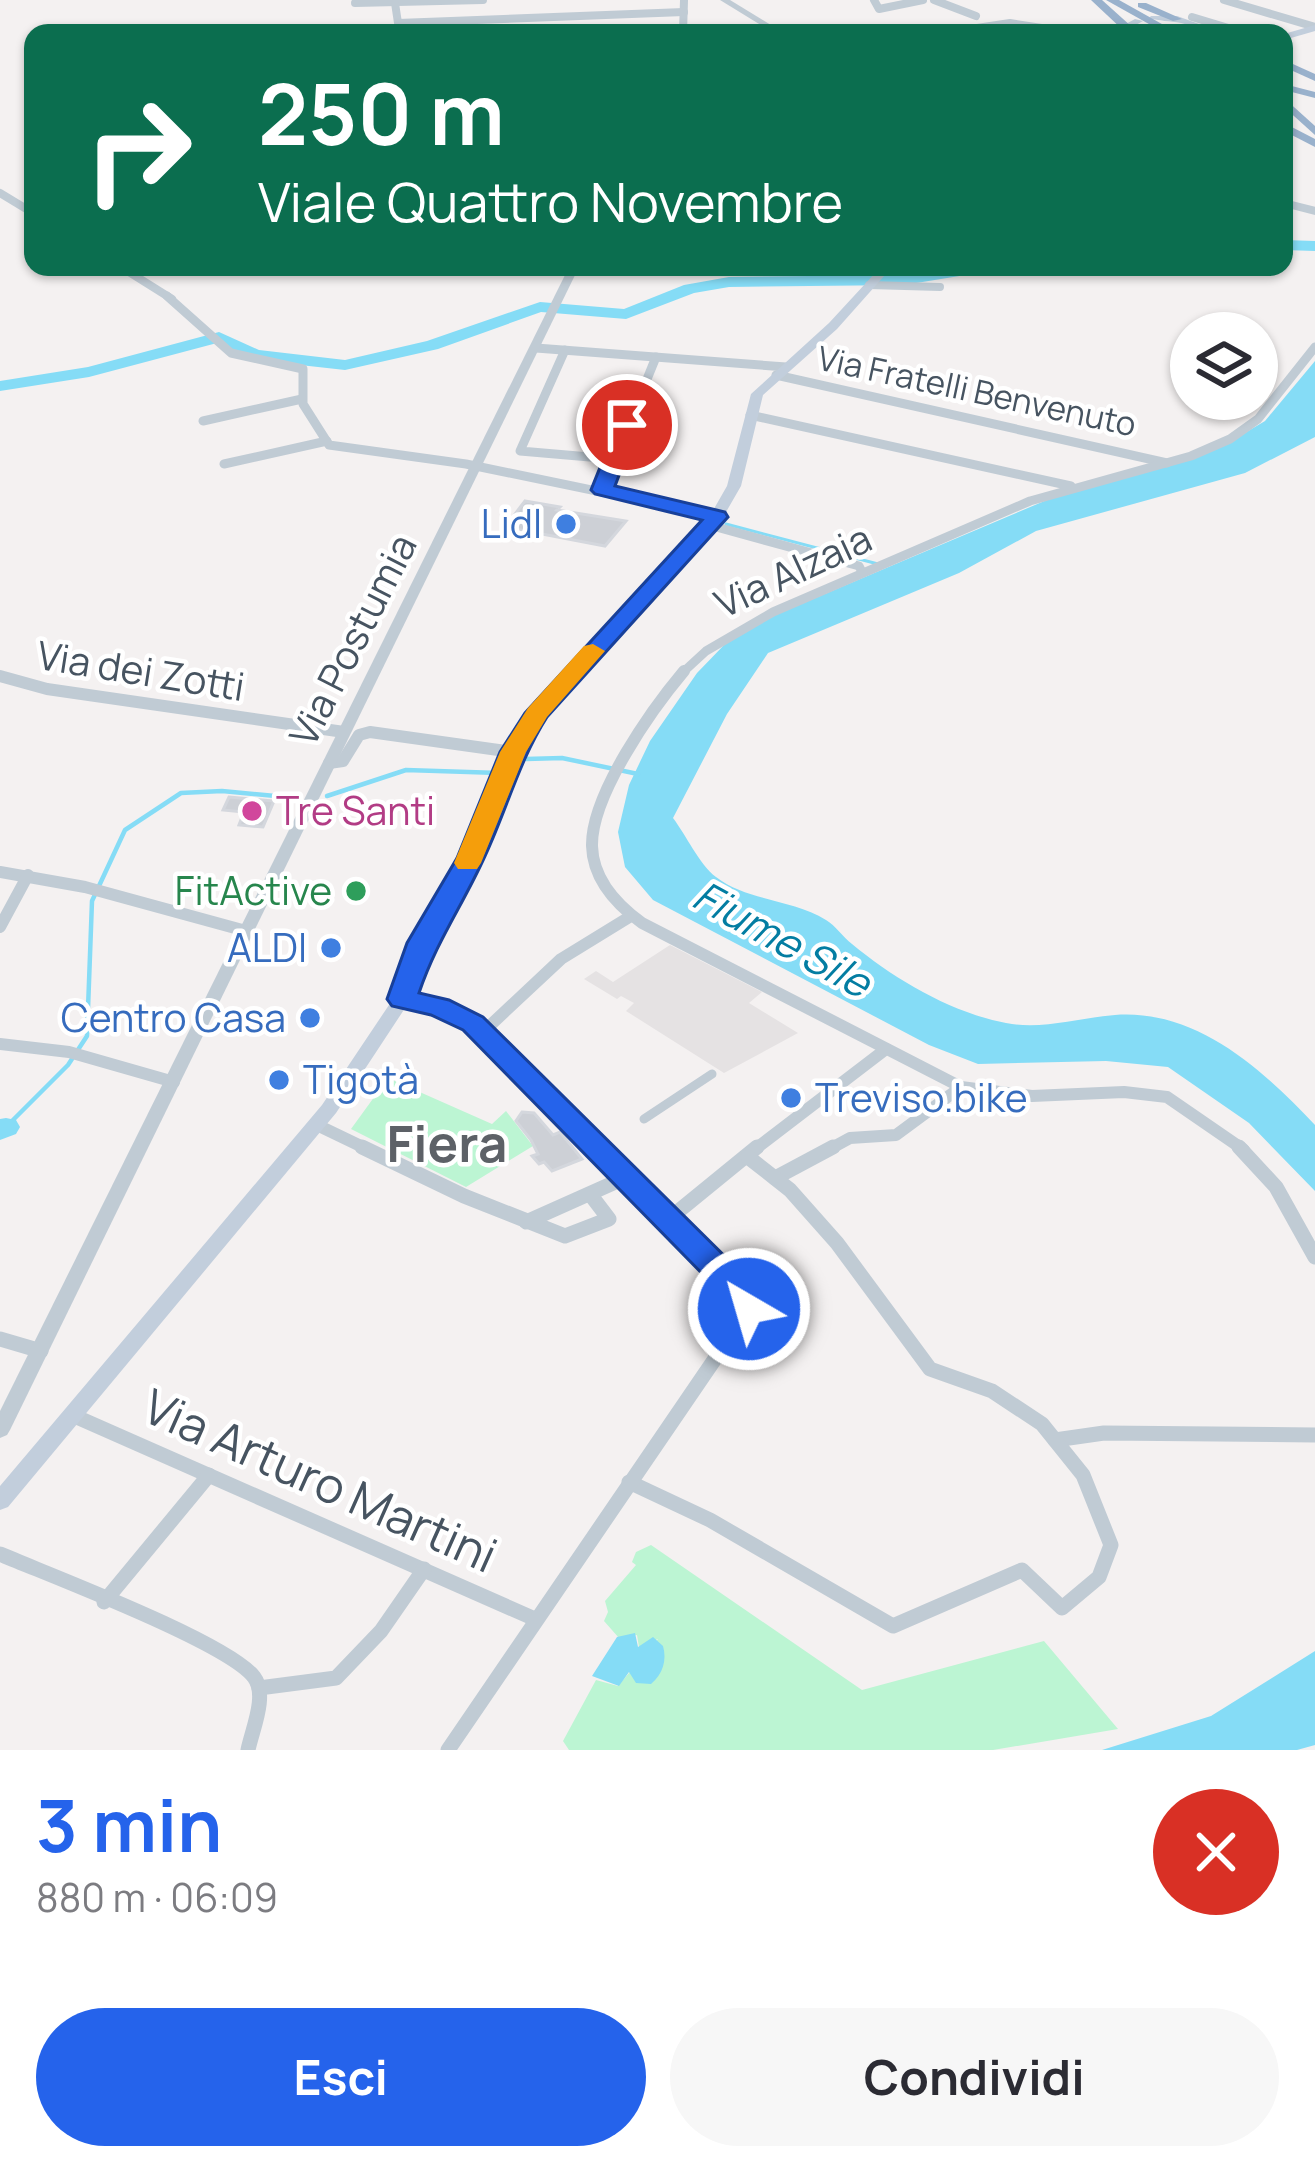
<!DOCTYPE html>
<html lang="it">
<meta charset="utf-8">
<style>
:root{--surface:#fff;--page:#f7f7f7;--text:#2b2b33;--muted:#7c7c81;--accent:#2563eb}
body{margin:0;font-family:Manrope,sans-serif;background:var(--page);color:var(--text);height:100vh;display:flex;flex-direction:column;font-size:45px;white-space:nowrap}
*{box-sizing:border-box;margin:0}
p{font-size:39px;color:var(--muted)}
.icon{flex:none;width:66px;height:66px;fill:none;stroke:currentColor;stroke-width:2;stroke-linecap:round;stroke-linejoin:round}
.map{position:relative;height:1750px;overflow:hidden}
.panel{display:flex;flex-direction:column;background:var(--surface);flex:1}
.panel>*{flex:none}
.top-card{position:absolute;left:24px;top:24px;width:1269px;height:252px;border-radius:24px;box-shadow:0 3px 9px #0004;background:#0b6e4f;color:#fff;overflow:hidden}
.fabs{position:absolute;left:1170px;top:312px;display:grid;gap:24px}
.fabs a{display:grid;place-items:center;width:108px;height:108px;border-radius:50%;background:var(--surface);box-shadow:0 3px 9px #0004;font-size:60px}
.pin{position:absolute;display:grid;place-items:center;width:102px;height:102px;color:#fff;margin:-51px;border:6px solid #fff;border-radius:50%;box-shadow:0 3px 12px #0007}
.me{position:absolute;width:132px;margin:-66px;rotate:322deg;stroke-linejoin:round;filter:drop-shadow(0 0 9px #0008)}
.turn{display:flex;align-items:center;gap:42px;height:252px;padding:0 36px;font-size:54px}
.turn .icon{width:156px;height:156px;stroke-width:2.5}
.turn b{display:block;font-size:84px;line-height:102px}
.round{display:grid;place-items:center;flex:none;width:126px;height:126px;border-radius:63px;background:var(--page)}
.summary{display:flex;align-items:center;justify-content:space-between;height:204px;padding:0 36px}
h1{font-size:72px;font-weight:700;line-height:90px;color:var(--accent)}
.action{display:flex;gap:24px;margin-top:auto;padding:24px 36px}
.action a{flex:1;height:138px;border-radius:72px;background:var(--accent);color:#fff;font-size:48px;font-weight:700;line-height:138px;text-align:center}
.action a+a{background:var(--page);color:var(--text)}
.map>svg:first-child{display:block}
.education{fill:#e5e2e3}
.green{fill:#bcf5d3}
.water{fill:#85dcf6}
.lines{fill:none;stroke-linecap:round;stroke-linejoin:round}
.stream-far1{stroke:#85dcf6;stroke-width:3}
.stream{stroke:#85dcf6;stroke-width:4.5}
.river{fill:#85dcf6;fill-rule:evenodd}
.building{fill:#cdd0d6;stroke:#d4d7dd;stroke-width:3}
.pedestrian{stroke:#c0cbd4;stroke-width:9}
.minor-far3{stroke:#c0cbd4;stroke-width:8}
.minor-far2{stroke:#c0cbd4;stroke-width:9}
.minor-far1{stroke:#c0cbd4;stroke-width:12}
.minor{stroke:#c0cbd4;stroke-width:15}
.tertiary{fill:#c0cbd4;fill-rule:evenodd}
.secondary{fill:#c2cedc;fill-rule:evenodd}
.trunk{fill:#99b1cc;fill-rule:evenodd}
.route{fill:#2563eb;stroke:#184099;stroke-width:3}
.slow{fill:#f59e0b}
.shop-dot{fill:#3f7fe0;stroke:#fff;stroke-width:4.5}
.hotel-dot{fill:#d1479c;stroke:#fff;stroke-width:4.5}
.leisure-dot{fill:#2e9e5b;stroke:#fff;stroke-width:4.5}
.labels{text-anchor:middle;stroke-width:9;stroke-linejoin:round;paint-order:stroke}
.far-street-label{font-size:33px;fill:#475461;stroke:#fff}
.shop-label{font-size:39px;fill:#366cbe;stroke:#fff;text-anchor:end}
.street-label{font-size:39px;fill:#475461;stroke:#fff}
.hotel-label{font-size:39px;fill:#b23c85;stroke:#fff;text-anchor:start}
.leisure-label{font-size:39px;fill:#27864d;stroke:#fff;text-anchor:end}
.water-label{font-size:42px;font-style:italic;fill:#037da2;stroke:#fff}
.near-street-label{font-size:48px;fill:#475461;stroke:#fff}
.district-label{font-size:51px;font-weight:bold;fill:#5d6167;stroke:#fff}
</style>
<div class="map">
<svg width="1315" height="1750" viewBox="0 0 1315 1750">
<rect width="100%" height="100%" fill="#f4f1f1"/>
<polygon class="education" points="670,945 762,992 749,1003 798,1033 724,1073 626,1011 634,1003 621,996 617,999 584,979 596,971 613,982"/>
<g class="green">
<polygon points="388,1078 492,1124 506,1111 533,1146 466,1187 351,1129"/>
<polygon points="651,1545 862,1690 1044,1641 1118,1729 993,1750 569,1750 563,1741 596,1680 618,1686 658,1639 639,1647 637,1635 619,1638 604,1621 608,1612 605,1601 636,1565 632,1562 636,1552"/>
</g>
<g class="water">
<path d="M1315,361V437L1245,473L1036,531L959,573L768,653L727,714L673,818C686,835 699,864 716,877C747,901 792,899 826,920C836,926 843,937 852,944C894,979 952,1013 1006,1023C1042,1030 1078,1018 1115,1015C1197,1009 1262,1069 1315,1125V1191L1249,1123L1168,1067L1106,1061L978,1064L929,1045L653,900L625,867L618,832L629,785L650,741L697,673L726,643L775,615L1061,494L1223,446L1265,421Z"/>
<path d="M635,1633L638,1647L653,1637L663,1646C667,1660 663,1674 651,1684L636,1683L629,1672L619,1686L592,1676L617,1637Z"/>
<polygon points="1315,1651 1315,1745 1297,1750 1102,1750 1211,1716"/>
</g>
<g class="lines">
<polyline class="stream-far1" points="726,524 878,564"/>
<g class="stream">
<polyline points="526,759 562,758 638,774"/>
<polyline points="327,796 406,770 499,773"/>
<polyline points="6,1127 68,1065 87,1036 92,901 125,830 181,793 222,791 297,798"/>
</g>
<g class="river">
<polygon points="1284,240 1315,241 1315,251 1284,250"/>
<polygon points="953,267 992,267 984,272 904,285 729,287 694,293 626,319 541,312 438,349 345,370 255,360 217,343 89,377 0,391 0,381 88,367 219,332 259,350 345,360 427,341 540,302 624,309 684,285 729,277 904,275"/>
<polygon points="6,1118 16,1120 20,1127 16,1134 0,1140 0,1119"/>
</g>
</g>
<g class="building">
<polygon points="525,501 560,507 557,510 626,521 605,546 505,527"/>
<polygon points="229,797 274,801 263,827 239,825 244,812 223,810"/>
<polygon points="522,1112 534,1113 553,1135 560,1132 582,1159 552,1171 544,1162 539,1164 532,1156 538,1154 531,1140 516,1121"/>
</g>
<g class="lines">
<polyline class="pedestrian" points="644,1119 712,1074"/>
<g class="minor-far3">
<polyline points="874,0 879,9 923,0"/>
<polyline points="934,0 976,16"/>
<polyline points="1224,0 1315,27"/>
<polyline points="355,3 483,0"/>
<polyline points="395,3 398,23 684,12"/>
<polyline points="1192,17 1245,33"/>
<polyline points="944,33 1010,23 1074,33"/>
<polyline points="0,193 33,213"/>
<polyline points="1284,203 1315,211"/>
<polyline points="121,267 172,299"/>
<polyline points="869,285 940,287"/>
</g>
<g class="minor-far2">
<polyline points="167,296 231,353 303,369 303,404 329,445 466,464 717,516"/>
<polyline points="536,348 786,367"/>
<polyline points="565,350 520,451 613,459"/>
<polyline points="776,375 1167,463"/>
<polyline points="750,415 1071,486"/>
<polyline points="203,421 302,399"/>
<polyline points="224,464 327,441"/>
<polyline points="602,490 656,357"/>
<polyline points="709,525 859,566 862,572"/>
<polyline points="681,674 706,651 773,612 1030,501 1191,456 1230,439 1258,419 1315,347"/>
</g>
<g class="minor-far1">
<path d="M684,671C652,709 591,795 592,846C593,879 617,905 642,923L961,1087L1032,1096L1124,1092L1167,1097L1244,1150"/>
<polyline points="0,676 47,689 344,732"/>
<polyline points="329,763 343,761 359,735 370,732 513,752"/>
<polyline points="0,872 85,887 246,931"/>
<polyline points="0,927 28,875"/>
<polyline points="402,999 439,1006 473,1024 598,1150"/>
<polyline points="482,1033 561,959 631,916"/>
<polyline points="0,1044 69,1052 174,1082"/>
<polyline points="317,1125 369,1150"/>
<polyline points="754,1150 886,1049"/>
<polyline points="828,1150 850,1138 896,1135 961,1087"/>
</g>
<g class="minor">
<polyline points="362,1147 464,1196 565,1236 609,1219 590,1194"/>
<polyline points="1239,1147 1276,1187 1315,1257"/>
<polyline points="775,1178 833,1147"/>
<polyline points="670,1218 757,1147"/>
<polyline points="526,1222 629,1176"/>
<polyline points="0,1339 41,1351"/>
<polyline points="72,1415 535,1619"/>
<polyline points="1055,1440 1104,1433 1315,1435"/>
<polyline points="629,1482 710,1520 893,1626 1022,1570 1062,1608 1099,1577 1111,1545 1083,1475 1042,1424 992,1391 930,1369 837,1243 790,1190 748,1157"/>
<path d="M0,1554C49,1575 227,1642 254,1677C268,1695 252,1730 248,1750"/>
<polyline points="104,1602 209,1475"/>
<polyline points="259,1688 336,1678 381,1631 424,1569"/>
<polyline points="448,1750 749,1309 747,1299 595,1147"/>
</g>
<g class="tertiary">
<polygon points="680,0 688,0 687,33 679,33"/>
<polygon points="720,0 730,0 784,33 774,33"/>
<polygon points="569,267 579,267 10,1430 7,1435 0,1438 0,1411"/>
</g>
<g class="secondary">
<path d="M1151,16H1177L1224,33C1208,33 1196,27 1181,23C1170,21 1159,21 1149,18Z"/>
<polygon points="1135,19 1143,21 1134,26 1137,33 1127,33 1124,25"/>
<polygon points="1315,25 1315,31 1284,40 1284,34"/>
<polygon points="885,267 901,267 885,275 837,329 763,395 741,486 722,519 543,715 521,752 479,858 430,943 411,999 336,1113 8,1507 0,1510 0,1486 322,1105 393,999 412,943 463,858 505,752 529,713 711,514 727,486 751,394 829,323 877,271"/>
</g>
<g class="trunk">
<polygon points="1091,0 1102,0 1132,27 1132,31 1124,31"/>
<polygon points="1106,0 1119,0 1178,33 1165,33"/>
<polygon points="1138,3 1146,3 1182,19 1173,21 1138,7"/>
<polygon points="1284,60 1315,74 1315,81 1284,67"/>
<polygon points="1284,84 1315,92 1315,98 1284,90"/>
<polygon points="1284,98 1315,126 1315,135 1284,107"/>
<polygon points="1284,123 1315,139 1315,147 1284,131"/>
</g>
</g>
<path class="route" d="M627,418L638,425L615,486L725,512L728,517L547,717C519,761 507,809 485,856C463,905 437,940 419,993L449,1000L483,1017L759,1290L765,1309L761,1318L749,1322L737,1318L731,1303L463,1030L431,1015L392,1006L387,999L407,943L457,858L500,752L525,713L702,520L595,494L591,490L617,425Z"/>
<polygon class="slow" points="593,644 605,651 547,717 526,752 481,863 477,869 458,869 454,863 500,752 528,708 584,646"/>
<g class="shop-dot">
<circle cx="566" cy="524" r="12"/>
<circle cx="331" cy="948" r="12"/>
<circle cx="310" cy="1018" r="12"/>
<circle cx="279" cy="1080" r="12"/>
<circle cx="791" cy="1098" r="12"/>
</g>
<circle class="hotel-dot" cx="252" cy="811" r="12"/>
<circle class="leisure-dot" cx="356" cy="891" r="12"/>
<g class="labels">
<g class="far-street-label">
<text transform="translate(977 391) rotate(12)" y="12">Via Fratelli Benvenuto</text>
</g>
<g class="shop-label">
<text x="542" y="538">Lidl</text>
<text x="307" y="962">ALDI</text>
<text x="286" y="1032">Centro Casa</text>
<text x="303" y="1094" text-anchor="start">Tigotà</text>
<text x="815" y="1112" text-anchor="start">Treviso.bike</text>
</g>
<g class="street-label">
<text transform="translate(793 571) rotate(-25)" y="14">Via Alzaia</text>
<text transform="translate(353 640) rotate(-63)" y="14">Via Postumia</text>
<text transform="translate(141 671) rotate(9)" y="14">Via dei Zotti</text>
</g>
<g class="hotel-label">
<text x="276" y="825">Tre Santi</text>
</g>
<g class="leisure-label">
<text x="332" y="905">FitActive</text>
</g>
<g class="water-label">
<text transform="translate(782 939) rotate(29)" y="15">Fiume Sile</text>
</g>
<g class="near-street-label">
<text transform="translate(320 1481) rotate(24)" y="17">Via Arturo Martini</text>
</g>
<g class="district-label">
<text x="447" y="1162">Fiera</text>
</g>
</g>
</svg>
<div class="fabs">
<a><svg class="icon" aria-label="layers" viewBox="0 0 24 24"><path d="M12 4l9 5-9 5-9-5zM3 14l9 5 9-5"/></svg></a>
</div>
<div class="pin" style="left:627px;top:425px;background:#d93025"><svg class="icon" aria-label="arrive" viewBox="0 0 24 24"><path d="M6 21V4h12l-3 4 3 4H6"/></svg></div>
<svg class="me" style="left:749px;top:1309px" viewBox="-20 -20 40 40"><circle r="17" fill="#2563eb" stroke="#fff" stroke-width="3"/><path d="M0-11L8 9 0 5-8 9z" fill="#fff"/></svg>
<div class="top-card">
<div class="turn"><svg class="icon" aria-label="right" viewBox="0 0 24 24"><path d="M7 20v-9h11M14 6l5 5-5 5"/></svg><div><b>250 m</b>Viale Quattro Novembre</div></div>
</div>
</div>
<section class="panel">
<div class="summary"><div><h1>3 min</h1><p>880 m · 06:09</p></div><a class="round" style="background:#d93025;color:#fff"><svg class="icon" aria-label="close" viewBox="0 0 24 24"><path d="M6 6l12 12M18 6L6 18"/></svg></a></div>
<div class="action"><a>Esci</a><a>Condividi</a></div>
</section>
